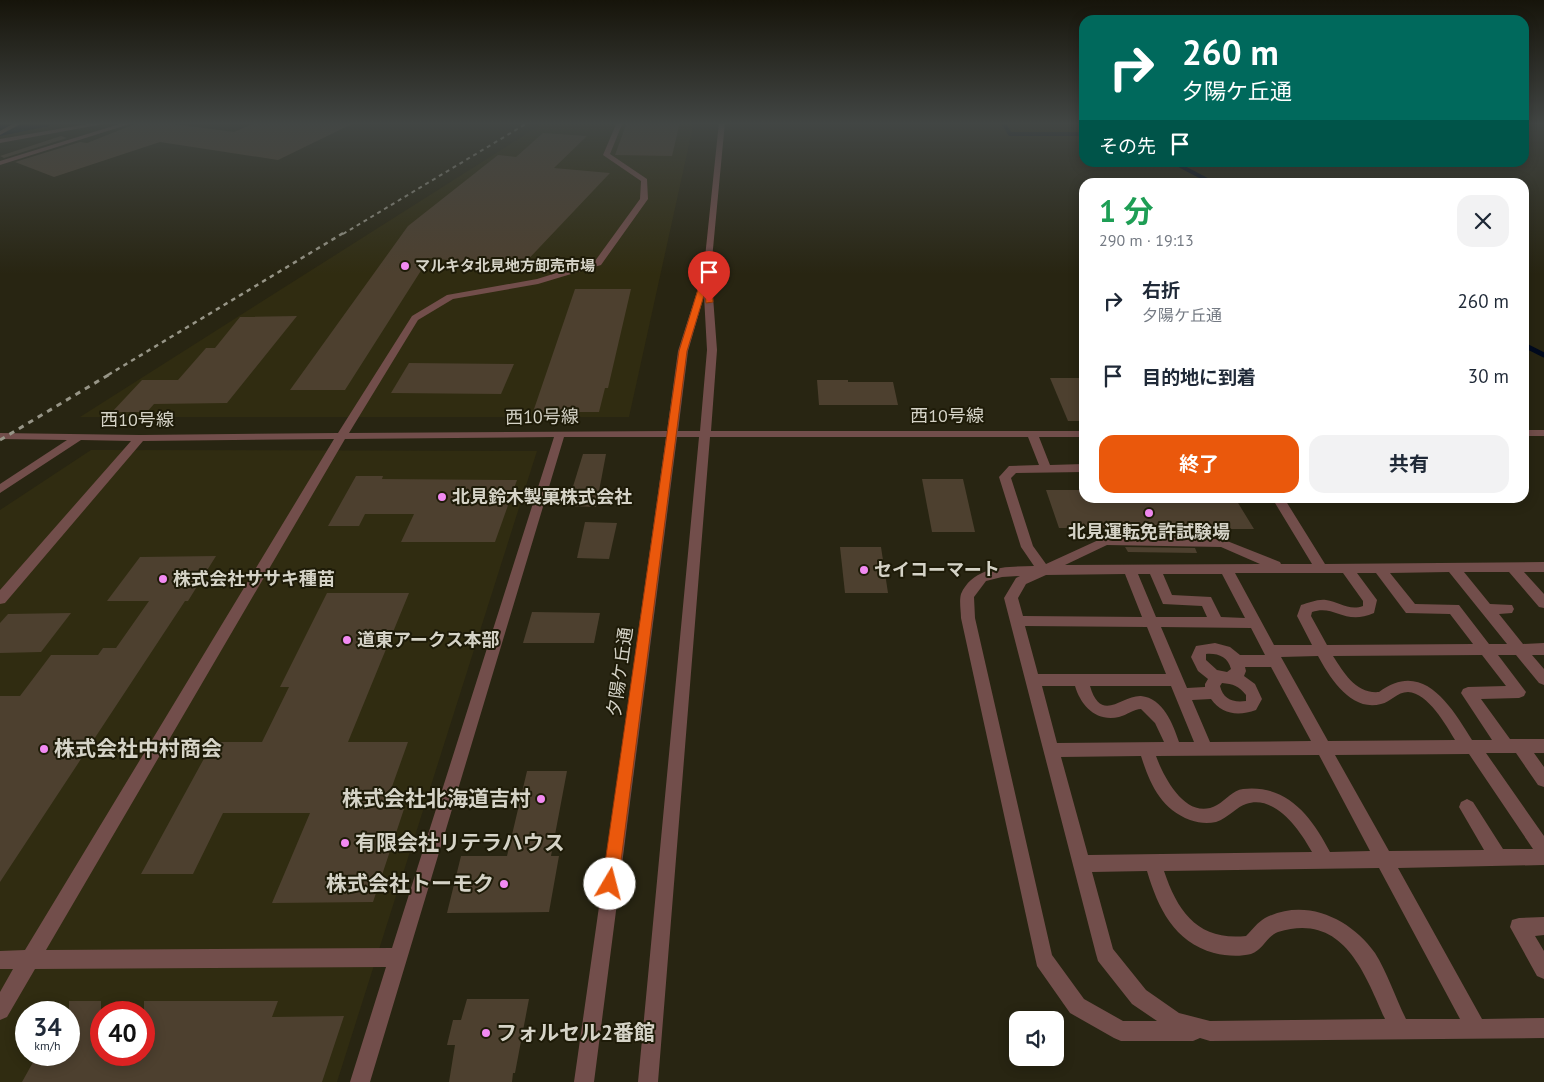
<!DOCTYPE html>
<html lang="ja">
<meta charset="utf-8">
<style>
:root{--surface:#fff;--page:#f2f2f3;--text:#1f2937;--muted:#747a83;--accent:#ea580c}
body{margin:0;font-family:"PT Sans","Noto Sans JP",sans-serif;background:var(--page);color:var(--text);height:100vh;display:flex;flex-direction:column;font-size:19px;white-space:nowrap}
*{box-sizing:border-box;margin:0}
p{font-size:16px;color:var(--muted)}
.icon{flex:none;width:28px;height:28px;fill:none;stroke:currentColor;stroke-width:2;stroke-linecap:round;stroke-linejoin:round}
.map{position:relative;flex:1;overflow:hidden}
.details{position:absolute;left:1079px;top:178px;width:450px;height:325px;display:flex;flex-direction:column;background:var(--surface);border-radius:15px;box-shadow:0 2px 12px #0003}
.details>*{flex:none}
.guide{position:absolute;left:1079px;top:15px;width:450px;height:152px;border-radius:15px;box-shadow:0 2px 12px #0003;background:#00695c;color:#fff;overflow:hidden}
.tools{position:absolute;left:1009px;top:1011px;display:grid;gap:10px}
.tools a{display:grid;place-items:center;width:55px;height:55px;border-radius:10px;background:var(--surface);box-shadow:0 2px 12px #0003;font-size:25px}
.speed{position:absolute;left:15px;top:1001px;display:flex;gap:10px;font-size:25px;font-weight:700;text-align:center}
.speed>*{display:grid;place-content:center;width:65px;height:65px;border-radius:50%;background:var(--surface);box-shadow:0 2px 12px #0003;line-height:1}
.speed small{font-size:12px;font-weight:400}
.speed .limit{border:8px solid #d22;background:#fff;color:#111}
.pin{position:absolute;display:grid;place-items:center;width:42px;height:42px;color:#fff;margin:-51px -21px;border-radius:50% 50% 50% 0;rotate:-45deg;box-shadow:0 0 5px #0007}
.pin .icon{rotate:45deg}
.me{position:absolute;width:55px;margin:-28px;rotate:8deg;stroke-linejoin:round;filter:drop-shadow(0 0 4px #0008)}
.turn{display:flex;align-items:center;gap:18px;height:105px;padding:0 20px;font-size:22px}
.turn .icon{width:65px;height:65px;stroke-width:2.5}
.turn b{display:block;font-size:35px;line-height:42px}
.then{display:flex;align-items:center;height:48px;padding:0 20px;background:#0003;gap:10px;font-size:19px}
.round{display:grid;place-items:center;flex:none;width:52px;height:52px;border-radius:15px;background:var(--page)}
.headline{display:flex;align-items:center;justify-content:space-between;height:85px;padding:0 20px}
h1{font-size:30px;font-weight:700;line-height:38px;color:#1e9e55}
.action{display:flex;gap:10px;margin-top:auto;padding:10px 20px}
.action a{flex:1;height:58px;border-radius:15px;background:var(--accent);color:#fff;font-size:20px;font-weight:700;line-height:58px;text-align:center}
.action a+a{background:var(--page);color:var(--text)}
ul{padding:0;list-style:none}
li{display:flex;align-items:center;gap:15px;height:75px;padding:0 20px}
li div{flex:1}
li b{display:block;font-size:19px}
li em{font-style:normal}
.map>svg:first-child{display:block}
.built{fill:#302c11;fill-rule:evenodd}
.lines{fill:none;stroke-linecap:round;stroke-linejoin:round}
.stream-far1{stroke:#000a1e;stroke-width:4}
.stream{stroke:#000a1e;stroke-width:5}
.river{fill:#000a1e;fill-rule:evenodd}
.building{fill:#4d402f}
.minor{fill:#724e4b;fill-rule:evenodd}
.rail-far2{stroke:#979587;stroke-width:2;stroke-dasharray:4 4;stroke-linecap:butt}
.rail-far1{stroke:#979587;stroke-width:2.5;stroke-dasharray:4.5 4.5;stroke-linecap:butt}
.rail{stroke:#979587;stroke-width:3;stroke-dasharray:5.5 5.5;stroke-linecap:butt}
.route{fill:#ea580c;stroke:#983908}
.poi-dot{fill:#f28af2;stroke:#1e1b08;stroke-width:2}
.labels{text-anchor:middle;stroke-width:4;stroke-linejoin:round;paint-order:stroke}
.far-poi-label{font-size:15px;font-weight:bold;fill:#d5d3c7;stroke:#1e1b08;text-anchor:start}
.street-label{font-size:18px;fill:#d5d3c7;stroke:#1e1b08}
.poi-label{font-size:18px;font-weight:bold;fill:#d5d3c7;stroke:#1e1b08;text-anchor:start}
.near-poi-label{font-size:21px;font-weight:bold;fill:#d5d3c7;stroke:#1e1b08;text-anchor:start}
</style>
<div class="map">
<svg width="1544" height="1082" viewBox="0 0 1544 1082">
<rect width="100%" height="100%" fill="#282512"/>
<g class="built">
<polygon points="545,122 694,122 629,417 80,417"/>
<path d="M91,450L537,451L337,1082H0V510ZM26,1012H69V1055H26ZM101,1012H144V1055H101Z"/>
</g>
<g class="lines">
<g class="stream-far1">
<polyline points="1003,122 1010,134 1084,134"/>
<polyline points="1173,162 1211,182"/>
</g>
<polyline class="stream" points="1524,345 1544,355"/>
<polygon class="river" points="8,122 53,122 50,126 0,136 0,124"/>
</g>
<g class="building">
<polygon points="140,122 158,122 234,132 257,122 356,122 278,160 160,142 54,177 15,162 80,142 87,143"/>
<polygon points="627,122 680,122 672,156 615,155"/>
<polygon points="543,133 587,136 554,168 610,173 520,268 429,258 345,390 290,390 408,226 498,155 516,157"/>
<polygon points="61,136 67,138 4,158 0,156"/>
<polygon points="575,289 631,289 608,388 605,388 599,412 533,412"/>
<polygon points="297,316 227,403 154,404 147,412 112,412 142,380 178,380 206,348 215,348 240,317"/>
<polygon points="409,363 514,364 501,394 391,393"/>
<polygon points="1050,378 1084,378 1084,421 1068,421"/>
<polygon points="817,380 848,380 848,382 893,382 898,405 819,405"/>
<polygon points="583,454 606,454 596,507 567,506"/>
<polygon points="356,476 383,476 382,479 517,480 495,542 401,542 414,514 365,514 359,526 328,526"/>
<polygon points="922,479 963,479 975,532 932,532"/>
<polygon points="1046,490 1084,490 1084,498 1235,498 1254,529 1185,529 1189,537 1120,535 1118,528 1059,528"/>
<polygon points="585,522 617,523 609,559 577,558"/>
<polygon points="840,547 881,547 888,593 845,593"/>
<polygon points="1125,547 1195,548 1197,553 1128,552"/>
<polygon points="216,556 188,601 185,601 0,882 0,696 20,696 51,655 98,655 103,648 116,648 149,601 107,601 140,557"/>
<polygon points="327,593 409,593 348,742 408,742 384,809 404,809 373,902 272,903 310,813 223,813 193,874 141,874 213,742 262,742 289,687 280,687"/>
<polygon points="532,612 600,613 594,643 523,643"/>
<polygon points="71,613 41,652 0,653 0,623 8,614"/>
<polygon points="527,771 567,771 551,856 559,856 549,912 447,913 461,856 507,856"/>
<polygon points="467,999 529,999 515,1073 513,1073 512,1082 449,1082 455,1045 447,1045 453,1020 461,1020"/>
<polygon points="69,1001 101,1001 101,1055 144,1055 144,1001 278,1001 272,1017 344,1016 322,1082 22,1082 37,1055 69,1055"/>
</g>
<g class="lines">
<g class="minor">
<polygon points="16,122 24,122 0,135 0,131"/>
<polygon points="99,122 109,123 0,143 0,139"/>
<polygon points="126,122 136,122 0,165 0,161"/>
<path d="M617,122H623L610,154L647,179L648,199L601,265L538,284L453,299L418,320L349,433L667,431L678,351L701,279L703,277L719,122H725L711,270L717,350L711,431H1084V437H1039L1050,465L1084,464V472L1016,473L1011,478L1033,546L1046,564L1105,537L1222,539L1280,562L1281,564H1312L1272,498H1284L1325,564L1544,562V572H1524L1544,594V608L1539,607L1509,572H1464L1490,604L1512,605L1514,609L1512,613L1499,614L1523,644L1544,643V655H1532L1544,669V685L1539,683L1516,655H1498L1526,692L1524,696L1519,698L1481,699L1510,739H1544V753H1534L1544,767V787L1538,785L1516,753H1486L1544,836V865L1398,868L1482,1019L1544,1018V1038L1210,1041L1200,1038L1193,1041H1121L1114,1038L1070,1013L1037,966L961,618C961,611 959,601 961,594C974,565 1007,567 1034,566L1021,547L999,477L1009,466L1039,465L1028,437H710L658,1082H638L699,437H677L594,1082H574L666,437H564L370,1082H350L386,967L35,969L7,1017L0,1020V992L13,969H0V951L25,950L334,439L143,441L5,603L0,604V590L131,441L81,440L0,493V484L67,440L0,439V433L140,435L338,433L412,316L447,295L537,279L595,261L640,199L641,181L603,155ZM704,296L707,350L700,431H678L688,351ZM554,437L392,948L46,950L345,439ZM1107,545L1221,547L1260,564L1065,565ZM1449,572L1507,644H1489L1459,605L1415,604L1390,573ZM1235,573H1343L1363,601V606C1349,611 1339,602 1326,600C1317,599 1309,603 1301,605L1297,616L1312,645H1274ZM1357,573H1376L1406,613L1450,614L1473,644L1327,645L1311,616L1312,612C1335,604 1344,626 1374,613L1377,600ZM1125,574L1142,617L1023,616L1018,598L1026,584L1046,575ZM1138,574H1150L1163,604L1202,606L1207,617H1156ZM1163,574H1222L1245,618L1221,617L1211,597L1172,595ZM1020,576L1016,578L1004,598L1096,954L1098,961L1132,1004L1157,1021H1123L1084,999L1052,955L975,618L974,597L986,581L1002,577ZM1025,626L1147,627L1166,674H1038ZM1161,627L1251,628L1265,655H1240L1230,647L1215,643L1196,646L1191,657L1198,671L1208,679L1205,684V687L1187,688ZM1206,654C1218,653 1228,657 1231,669L1227,672L1217,670L1206,660ZM1482,655L1506,686L1468,687L1463,689L1461,693L1492,740H1472C1451,706 1423,659 1379,692C1356,694 1344,673 1333,656ZM1318,656C1330,678 1351,712 1381,704C1391,702 1397,692 1408,692C1428,693 1446,725 1455,740L1328,741L1281,657ZM1245,667H1271L1311,741L1210,742L1192,700L1211,699C1222,715 1239,716 1256,710L1262,699L1255,684L1244,676L1246,671ZM1222,683C1233,684 1239,686 1246,695V701C1233,703 1223,699 1220,686ZM1042,686H1075C1081,706 1096,722 1119,717C1127,715 1134,709 1141,709L1155,723L1164,742L1057,743ZM1090,686H1171L1194,742H1179C1173,724 1163,698 1141,696C1122,695 1101,724 1090,686ZM1469,754L1533,849H1503L1473,802L1467,799L1461,802L1459,807L1484,850L1389,851L1335,755ZM1319,755L1370,851L1330,852C1312,817 1287,784 1243,789C1233,790 1226,800 1217,805C1187,822 1164,778 1156,756ZM1141,756C1150,784 1161,809 1190,820C1199,823 1207,824 1216,822C1228,818 1238,806 1246,804C1275,794 1300,830 1312,852L1088,855L1061,757ZM1379,868L1460,1019H1406C1396,999 1387,972 1375,953C1351,919 1306,897 1265,918C1258,922 1252,930 1246,936C1199,941 1178,913 1164,871ZM1147,871C1158,908 1174,942 1214,953C1226,956 1239,957 1251,954C1263,950 1267,936 1278,932C1343,912 1364,972 1385,1019L1210,1021L1179,1013L1146,990L1113,949L1092,872Z"/>
<rect x="1524" y="430" width="20" height="6"/>
<polygon points="1544,917 1544,935 1535,936 1544,951 1544,979 1537,976 1510,927 1512,920 1519,918"/>
</g>
<polyline class="rail-far2" points="343,234 529,122"/>
<polyline class="rail-far1" points="108,375 345,232"/>
<polyline class="rail" points="0,440 110,374"/>
</g>
<linearGradient id="sky" x2="0" y2="1"><stop stop-color="#16140a"/><stop offset="0.45" stop-color="#424644"/><stop offset="1" stop-color="#424644" stop-opacity="0"/></linearGradient>
<rect width="1544" height="274" fill="url(#sky)"/>
<polygon class="route" points="708,267 711,270 713,302 706,303 705,292 687,351 618,884 616,890 610,892 605,890 602,884 679,351 704,270"/>
<g class="poi-dot">
<circle cx="405" cy="266" r="5"/>
<circle cx="442" cy="497" r="5"/>
<circle cx="1149" cy="513" r="5"/>
<circle cx="864" cy="570" r="5"/>
<circle cx="163" cy="579" r="5"/>
<circle cx="347" cy="640" r="5"/>
<circle cx="44" cy="749" r="5"/>
<circle cx="541" cy="799" r="5"/>
<circle cx="345" cy="843" r="5"/>
<circle cx="504" cy="884" r="5"/>
<circle cx="486" cy="1033" r="5"/>
</g>
<g class="labels">
<g class="far-poi-label">
<text x="415" y="271">マルキタ北見地方卸売市場</text>
</g>
<g class="street-label">
<text x="947" y="422">西10号線</text>
<text transform="translate(542 417) rotate(-1)" y="6">西10号線</text>
<text x="137" y="426">西10号線</text>
<text transform="translate(620 672) rotate(-82)" y="6">夕陽ケ丘通</text>
</g>
<g class="poi-label">
<text x="452" y="503">北見鈴木製菓株式会社</text>
<text x="1149" y="538" text-anchor="middle">北見運転免許試験場</text>
<text x="874" y="576">セイコーマート</text>
<text x="173" y="585">株式会社ササキ種苗</text>
<text x="357" y="646">道東アークス本部</text>
</g>
<g class="near-poi-label">
<text x="54" y="756">株式会社中村商会</text>
<text x="531" y="806" text-anchor="end">株式会社北海道吉村</text>
<text x="355" y="850">有限会社リテラハウス</text>
<text x="494" y="891" text-anchor="end">株式会社トーモク</text>
<text x="496" y="1040">フォルセル2番館</text>
</g>
</g>
</svg>
<div class="tools">
<a><svg class="icon" aria-label="sound" viewBox="0 0 24 24"><path d="M4 9h4l5-4v14l-5-4H4zM17 9q2 3 0 6"/></svg></a>
</div>
<div class="speed"><div>34<small>km/h</small></div><div class="limit">40</div></div>
<div class="pin" style="left:709px;top:302px;background:#d93025"><svg class="icon" aria-label="arrive" viewBox="0 0 24 24"><path d="M6 21V4h12l-3 4 3 4H6"/></svg></div>
<svg class="me" style="left:610px;top:884px" viewBox="-20 -20 40 40"><circle r="19" fill="#fff"/><path d="M0-13L10 11 0 6-10 11z" fill="#ea580c"/></svg>
<div class="guide">
<div class="turn"><svg class="icon" aria-label="right" viewBox="0 0 24 24"><path d="M7 20v-9h11M14 6l5 5-5 5"/></svg><div><b>260 m</b>夕陽ケ丘通</div></div>
<div class="then">その先<svg class="icon" aria-label="arrive" viewBox="0 0 24 24"><path d="M6 21V4h12l-3 4 3 4H6"/></svg></div>
</div>
<section class="details">
<div class="headline"><div><h1>1 分</h1><p>290 m · 19:13</p></div><a class="round"><svg class="icon" aria-label="close" viewBox="0 0 24 24"><path d="M6 6l12 12M18 6L6 18"/></svg></a></div>
<ul>
<li><svg class="icon" aria-label="right" viewBox="0 0 24 24"><path d="M7 20v-9h11M14 6l5 5-5 5"/></svg><div><b>右折</b><p>夕陽ケ丘通</p></div><em>260 m</em></li>
<li><svg class="icon" aria-label="arrive" viewBox="0 0 24 24"><path d="M6 21V4h12l-3 4 3 4H6"/></svg><div><b>目的地に到着</b></div><em>30 m</em></li>
</ul>
<div class="action"><a>終了</a><a>共有</a></div>
</section>
</div>
